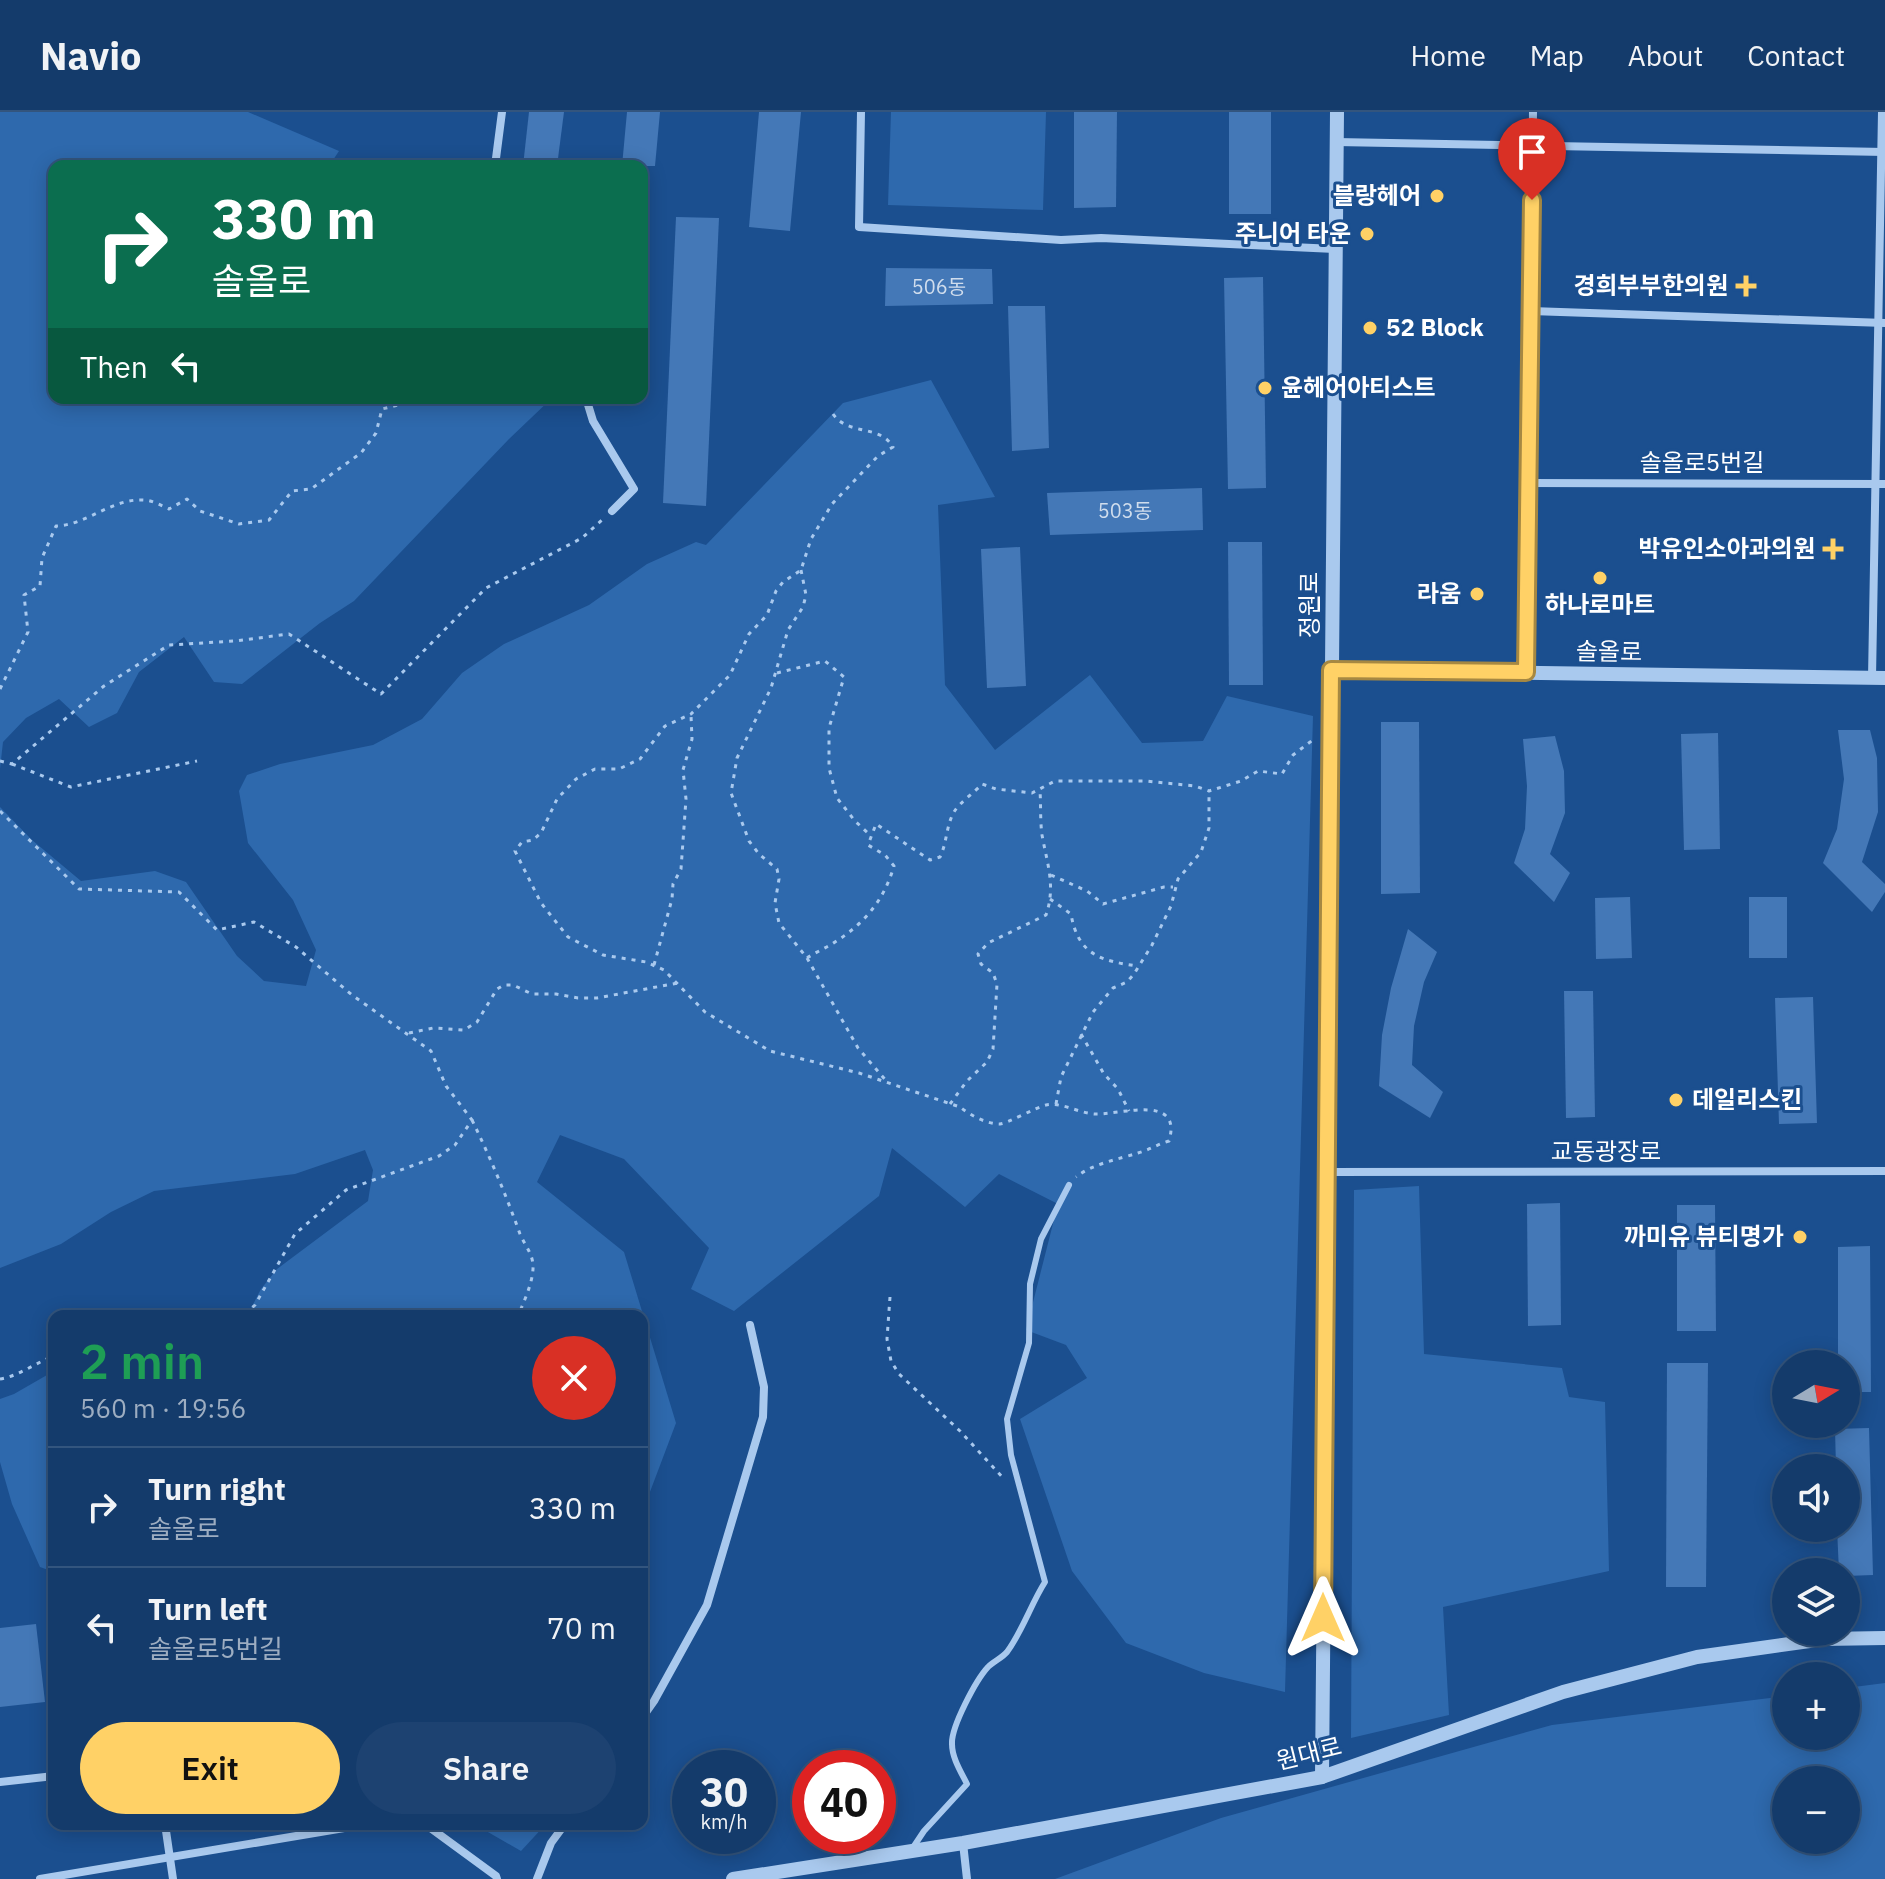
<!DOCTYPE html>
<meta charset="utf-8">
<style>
:root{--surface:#143b6b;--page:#1d4271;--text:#f1f3f6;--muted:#9dadc1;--line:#33557e;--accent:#ffd166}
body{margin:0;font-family:"IBM Plex Sans","Noto Sans KR",sans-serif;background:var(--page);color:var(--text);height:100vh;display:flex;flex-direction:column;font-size:30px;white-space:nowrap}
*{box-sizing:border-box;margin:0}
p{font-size:26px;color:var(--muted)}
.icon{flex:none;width:44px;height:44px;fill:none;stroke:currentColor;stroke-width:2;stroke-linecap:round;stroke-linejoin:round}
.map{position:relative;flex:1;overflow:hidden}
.drawer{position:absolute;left:48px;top:1198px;width:600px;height:520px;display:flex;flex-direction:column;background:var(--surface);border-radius:16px;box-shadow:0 4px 20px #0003,0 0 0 2px var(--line)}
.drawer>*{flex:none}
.hud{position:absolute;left:48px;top:48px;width:600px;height:244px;border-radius:16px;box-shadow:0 4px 20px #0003,0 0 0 2px var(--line);background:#0b6e4f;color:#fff;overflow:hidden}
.needle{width:52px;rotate:80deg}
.fabs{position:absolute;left:1772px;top:1238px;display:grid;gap:16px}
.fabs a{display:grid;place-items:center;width:88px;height:88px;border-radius:50%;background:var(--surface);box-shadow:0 4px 20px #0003,0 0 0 2px var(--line);font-size:40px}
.speed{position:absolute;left:672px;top:1638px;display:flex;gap:16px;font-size:40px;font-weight:700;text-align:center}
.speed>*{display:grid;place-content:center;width:104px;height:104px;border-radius:50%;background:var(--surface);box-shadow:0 4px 20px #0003,0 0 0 2px var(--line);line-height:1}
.speed small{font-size:20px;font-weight:400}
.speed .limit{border:12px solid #d22;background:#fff;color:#111}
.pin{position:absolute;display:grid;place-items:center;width:68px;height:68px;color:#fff;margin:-82px -34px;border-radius:50% 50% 50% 0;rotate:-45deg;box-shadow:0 0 8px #0007}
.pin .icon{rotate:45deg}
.me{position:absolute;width:88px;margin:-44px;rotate:0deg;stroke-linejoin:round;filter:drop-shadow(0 0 6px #0008)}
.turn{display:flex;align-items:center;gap:28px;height:168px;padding:0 32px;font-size:36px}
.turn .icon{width:104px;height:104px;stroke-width:2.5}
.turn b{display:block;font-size:56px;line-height:68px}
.then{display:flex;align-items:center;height:76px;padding:0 32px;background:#0003;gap:16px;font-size:30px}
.round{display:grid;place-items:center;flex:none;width:84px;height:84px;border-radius:42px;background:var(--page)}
.overview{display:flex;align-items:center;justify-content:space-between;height:136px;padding:0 32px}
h1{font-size:48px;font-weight:600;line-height:60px;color:#1e9e55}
.primary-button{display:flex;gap:16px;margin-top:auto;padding:16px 32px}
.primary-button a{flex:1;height:92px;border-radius:48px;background:var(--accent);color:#111;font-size:32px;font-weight:600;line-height:92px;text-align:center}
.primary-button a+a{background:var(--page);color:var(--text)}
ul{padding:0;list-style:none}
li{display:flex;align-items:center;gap:24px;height:120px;padding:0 32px;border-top:2px solid var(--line)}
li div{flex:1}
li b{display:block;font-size:30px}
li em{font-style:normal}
header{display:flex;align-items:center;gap:48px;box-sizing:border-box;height:112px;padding:0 40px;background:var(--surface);border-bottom:2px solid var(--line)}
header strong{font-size:38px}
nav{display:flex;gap:44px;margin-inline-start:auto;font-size:28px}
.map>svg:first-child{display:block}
.green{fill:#2e69ad;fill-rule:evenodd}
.building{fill:#4478b7}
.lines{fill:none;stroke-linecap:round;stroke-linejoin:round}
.path{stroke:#a9c9ee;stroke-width:3;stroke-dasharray:4 6;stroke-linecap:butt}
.service{stroke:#a9c9ee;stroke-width:6}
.minor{stroke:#a9c9ee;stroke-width:8}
.tertiary{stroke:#a9c9ee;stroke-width:14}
.route-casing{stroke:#a68842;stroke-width:20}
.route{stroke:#ffd166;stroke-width:14}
.poi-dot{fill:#ffd166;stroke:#1b4f8f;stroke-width:3}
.labels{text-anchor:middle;stroke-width:6;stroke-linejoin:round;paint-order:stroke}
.number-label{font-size:20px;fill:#d0dded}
.poi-label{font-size:24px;font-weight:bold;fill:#fff;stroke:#1b4f8f;text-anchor:end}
.street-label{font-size:24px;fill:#fff;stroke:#1b4f8f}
</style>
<header>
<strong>Navio</strong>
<nav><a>Home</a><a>Map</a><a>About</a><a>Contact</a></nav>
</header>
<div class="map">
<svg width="1885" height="1767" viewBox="0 0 1885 1767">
<rect width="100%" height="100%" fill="#1b4f8f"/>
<g class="green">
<polygon points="0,0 248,0 339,39 329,54 54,54 54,286 552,286 509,327 354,489 320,511 242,572 214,570 184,525 139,560 117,601 89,615 59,587 26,606 3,630 0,657"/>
<polygon points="891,0 1046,0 1043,98 888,93"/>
<polygon points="931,268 995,385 938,393 945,573 995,638 1090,563 1142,631 1203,629 1227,584 1313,604 1285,1580 1204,1561 1126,1531 1072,1459 1020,1307 1087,1266 1066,1233 1026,1218 1058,1092 999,1062 965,1095 892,1036 879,1084 734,1199 691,1177 709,1136 624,1047 560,1023 537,1070 624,1140 676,1311 642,1401 642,1204 247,1204 261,1177 277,1157 368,1089 373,1058 365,1038 295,1062 154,1079 111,1100 61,1132 0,1156 0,695 32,728 81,769 155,759 186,770 237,844 264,869 306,874 316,838 293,788 248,731 239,679 247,663 280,652 373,633 422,607 462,561 504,532 589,493 647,452 696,430 706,433 843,291"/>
<polygon points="1419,1074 1424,1242 1562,1256 1569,1285 1605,1290 1609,1459 1443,1495 1449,1603 1351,1626 1354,1078"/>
<polygon points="54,1259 54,1460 40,1455 12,1392 0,1350 0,1287 14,1282"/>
<path d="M1885,1571V1767H1055L1221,1706L1552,1613L1786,1584V1624H1846V1576ZM1786,1668H1846V1728H1786Z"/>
<polygon points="474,1712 546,1712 521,1739"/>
</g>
<g class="building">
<polygon points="529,0 564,0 557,54 523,54"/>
<polygon points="627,0 660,0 655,54 622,54"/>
<polygon points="759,0 801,0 790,119 749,115"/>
<polygon points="1074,0 1117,0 1116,95 1074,96"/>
<rect x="1229" y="0" width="42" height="102"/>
<polygon points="676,105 719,106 706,394 663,391"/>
<polygon points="886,156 992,157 993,192 885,194"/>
<polygon points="1263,165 1266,376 1228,377 1224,166"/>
<polygon points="1008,194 1045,194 1049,336 1012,339"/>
<polygon points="1202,376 1203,418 1050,423 1047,381"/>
<polygon points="1228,430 1262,430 1263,573 1229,573"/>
<polygon points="1020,435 1026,574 987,576 981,437"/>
<polygon points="1381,610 1419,610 1420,781 1381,782"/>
<polygon points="1838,618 1870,618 1877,646 1878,700 1862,750 1885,772 1885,780 1872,800 1823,751 1837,717 1844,667"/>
<polygon points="1718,621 1720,737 1684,738 1681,622"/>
<polygon points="1555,624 1564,659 1565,701 1550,742 1570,761 1554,790 1514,751 1525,717 1527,674 1523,627"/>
<polygon points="1630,785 1632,846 1596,847 1595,786"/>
<rect x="1749" y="785" width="38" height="61"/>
<polygon points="1408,817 1437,840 1424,870 1414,914 1412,953 1443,980 1430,1006 1379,974 1382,923 1391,876"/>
<polygon points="1564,879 1593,879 1595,1005 1566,1006"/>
<polygon points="1813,885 1817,1011 1779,1012 1775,886"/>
<polygon points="1560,1091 1561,1213 1528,1214 1527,1092"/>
<polygon points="1677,1093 1715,1093 1716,1219 1677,1219"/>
<polygon points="1870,1134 1871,1280 1846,1280 1846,1252 1838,1252 1838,1135"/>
<polygon points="1667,1251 1708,1251 1706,1475 1666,1475"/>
<polygon points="1869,1316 1873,1463 1846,1464 1846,1460 1839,1460 1837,1416 1846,1416 1846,1356 1836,1356 1835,1317"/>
<polygon points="36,1512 45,1590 0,1595 0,1516"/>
</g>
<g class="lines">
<g class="path">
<path d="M833,302C848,324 880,312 893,335L878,344L832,392L811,427L801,458L783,470L776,479L767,503L749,522L730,563L691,602L665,614L640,647L619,657H595L576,667L557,687L541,721L533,728L522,730L515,739L541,791L568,825L603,843L646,850L664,858L705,900L770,939L859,961L960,995C970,1003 986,1012 1000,1012C1009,1011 1034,996 1046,993C1062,990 1078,1001 1095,1002C1120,1003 1183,981 1169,1029C1158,1032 1149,1038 1138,1041C1119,1047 1092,1052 1076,1065"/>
<polyline points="801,458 806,483 803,495 788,518 771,576 737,646 731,681 749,729 759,742 777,757 779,767 775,791 779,811 807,846 858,936 888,971"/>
<polyline points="777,561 825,549 844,565 829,616 829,656 837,686 855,709 869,722"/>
<path d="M0,577L28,520L24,483L40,474L42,446L56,414C87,413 112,386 144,388C152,388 162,394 169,397L187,387L200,399L239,412L269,408L292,379L311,377L361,341L376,321L382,297L427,286"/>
<polyline points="0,649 12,652 104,574 169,533 235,529 289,522 381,582 486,476 582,426 603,407"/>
<polyline points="12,652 71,675 197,649"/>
<polyline points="0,699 79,777 179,780 217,818 254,810 296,835 352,883 431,939 446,974 472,1008 455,1033 439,1044 346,1078 295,1122 255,1193 243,1204"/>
<polyline points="1051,763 1087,779 1103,792 1164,775 1173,775"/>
<path d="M1050,787L1071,802C1078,843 1101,849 1138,854"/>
<path d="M807,846C816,840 826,836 835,830C865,811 884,788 894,754L885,743L868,733L876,712L930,748L940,745C947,731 946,714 954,700C960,690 974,681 982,672L996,677L1032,681L1055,669H1145L1195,674L1209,679L1241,669L1258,659L1282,662L1293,643L1314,627"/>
<polyline points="654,853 672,787 673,772 681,757 686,687 683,658 692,627 691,603"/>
<polyline points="409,921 433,916 464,918 477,910 497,877 504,873 513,873 532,882 556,882 578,886 597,886 678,871"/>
<polyline points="1081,922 1104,962 1118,977 1129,999"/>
<path d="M950,992L967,969L987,950L993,937L997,872L993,861L981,852L978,842L988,831L1046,803C1056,774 1047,751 1042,723C1040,708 1041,693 1040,679"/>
<polyline points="1056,992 1061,965 1093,900 1113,876 1127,870 1134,862 1152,833 1171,794 1178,767 1201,740 1209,716 1209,680"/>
<path d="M472,1008C490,1045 506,1083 520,1122C525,1134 534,1143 533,1157C532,1173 524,1189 518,1204"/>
<polyline points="890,1185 887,1227 891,1249 899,1262 960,1319 1004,1367"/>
<path d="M0,1267C19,1264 35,1251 54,1244"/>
</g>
<path class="service" d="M912,1737L924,1719L967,1672C961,1660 952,1646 952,1632C951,1615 976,1568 988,1555C994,1549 1002,1546 1007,1540C1023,1518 1031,1492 1045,1470L1011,1343L1007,1307L1029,1231L1030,1172L1041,1127L1069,1073"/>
<g class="minor">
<polyline points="861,0 859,115 1061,128 1101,126 1335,137"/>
<polyline points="1336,30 1885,40"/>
<polyline points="495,54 502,0"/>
<polyline points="642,165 642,226"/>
<polyline points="1531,199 1885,211"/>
<polyline points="586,286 593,309 634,377 612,399"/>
<polyline points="1529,371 1885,372"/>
<polyline points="1526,560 1533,0"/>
<polyline points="1872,566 1882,0"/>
<polyline points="1326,1060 1885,1059"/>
<polyline points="642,1606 654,1589 707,1493 763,1305 764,1275 750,1213"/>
<polyline points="0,1670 54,1664"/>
<polyline points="165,1712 173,1767"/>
<polyline points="425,1712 496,1764 497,1767"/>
<polyline points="963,1731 967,1767"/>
<polyline points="40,1767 368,1712"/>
<polyline points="537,1767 551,1731 565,1712"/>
</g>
<g class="tertiary">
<polyline points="1331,558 1885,566"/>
<polyline points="1322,1665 1337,0"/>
<polyline points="733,1767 963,1731 1322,1665 1563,1580 1697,1545 1824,1527 1885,1526"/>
</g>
</g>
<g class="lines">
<g class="route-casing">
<polyline id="route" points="1323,1506 1331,558 1526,560 1532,88"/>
</g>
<use href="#route" class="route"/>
</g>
<g class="poi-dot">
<circle cx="1437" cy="84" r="8"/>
<circle cx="1367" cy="122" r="8"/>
<path d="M1742 162h8v8h8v8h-8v8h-8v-8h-8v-8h8z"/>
<circle cx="1370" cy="216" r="8"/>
<circle cx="1265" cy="276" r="8"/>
<path d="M1829 425h8v8h8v8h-8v8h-8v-8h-8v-8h8z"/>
<circle cx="1600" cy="466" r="8"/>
<circle cx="1477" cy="482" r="8"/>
<circle cx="1676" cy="988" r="8"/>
<circle cx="1800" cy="1125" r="8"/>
</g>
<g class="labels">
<g class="number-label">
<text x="939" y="182">506동</text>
<text x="1125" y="406">503동</text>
</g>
<g class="poi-label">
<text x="1421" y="92">블랑헤어</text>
<text x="1351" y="130">주니어 타운</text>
<text x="1728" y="182">경희부부한의원</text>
<text x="1386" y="224" text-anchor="start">52 Block</text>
<text x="1281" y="284" text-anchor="start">윤헤어아티스트</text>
<text x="1815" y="445">박유인소아과의원</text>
<text x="1461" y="490">라움</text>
<text x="1600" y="501" text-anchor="middle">하나로마트</text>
<text x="1692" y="996" text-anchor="start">데일리스킨</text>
<text x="1784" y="1133">까미유 뷰티명가</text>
</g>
<g class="street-label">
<text x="1702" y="359">솔올로5번길</text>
<text transform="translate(1310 493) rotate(-90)" y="8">정원로</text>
<text transform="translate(1609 540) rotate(1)" y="8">솔올로</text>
<text x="1606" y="1048">교동광장로</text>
<text transform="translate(1309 1642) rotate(-14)" y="8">원대로</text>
</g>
</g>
</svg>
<div class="fabs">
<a><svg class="needle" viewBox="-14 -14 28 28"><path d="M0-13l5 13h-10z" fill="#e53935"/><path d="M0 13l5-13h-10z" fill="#9dadc1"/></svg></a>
<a><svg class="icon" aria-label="sound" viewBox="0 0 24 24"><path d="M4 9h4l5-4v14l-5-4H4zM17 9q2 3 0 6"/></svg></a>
<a><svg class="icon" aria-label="layers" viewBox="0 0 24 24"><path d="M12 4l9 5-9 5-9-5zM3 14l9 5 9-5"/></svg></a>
<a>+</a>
<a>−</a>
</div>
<div class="speed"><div>30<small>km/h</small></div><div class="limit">40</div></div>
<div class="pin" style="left:1532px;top:88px;background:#d93025"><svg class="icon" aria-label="arrive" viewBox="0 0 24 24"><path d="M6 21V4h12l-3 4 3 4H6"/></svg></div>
<svg class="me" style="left:1323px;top:1506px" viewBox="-20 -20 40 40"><path d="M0-17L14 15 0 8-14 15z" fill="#ffd166" stroke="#fff" stroke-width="4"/></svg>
<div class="hud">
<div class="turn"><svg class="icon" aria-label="right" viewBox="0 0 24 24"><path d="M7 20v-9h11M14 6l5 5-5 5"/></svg><div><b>330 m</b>솔올로</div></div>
<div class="then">Then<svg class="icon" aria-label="left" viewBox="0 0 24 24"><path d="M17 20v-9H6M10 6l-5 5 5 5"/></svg></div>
</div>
<section class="drawer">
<div class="overview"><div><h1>2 min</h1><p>560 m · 19:56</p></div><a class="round" style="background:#d93025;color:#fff"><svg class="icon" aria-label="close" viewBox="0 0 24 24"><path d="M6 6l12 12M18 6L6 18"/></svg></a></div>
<ul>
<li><svg class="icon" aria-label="right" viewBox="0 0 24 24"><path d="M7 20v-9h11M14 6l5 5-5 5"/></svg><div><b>Turn right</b><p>솔올로</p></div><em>330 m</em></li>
<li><svg class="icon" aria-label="left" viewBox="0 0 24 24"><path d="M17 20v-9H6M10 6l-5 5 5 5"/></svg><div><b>Turn left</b><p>솔올로5번길</p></div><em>70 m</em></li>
</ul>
<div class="primary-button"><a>Exit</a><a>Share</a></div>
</section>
</div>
